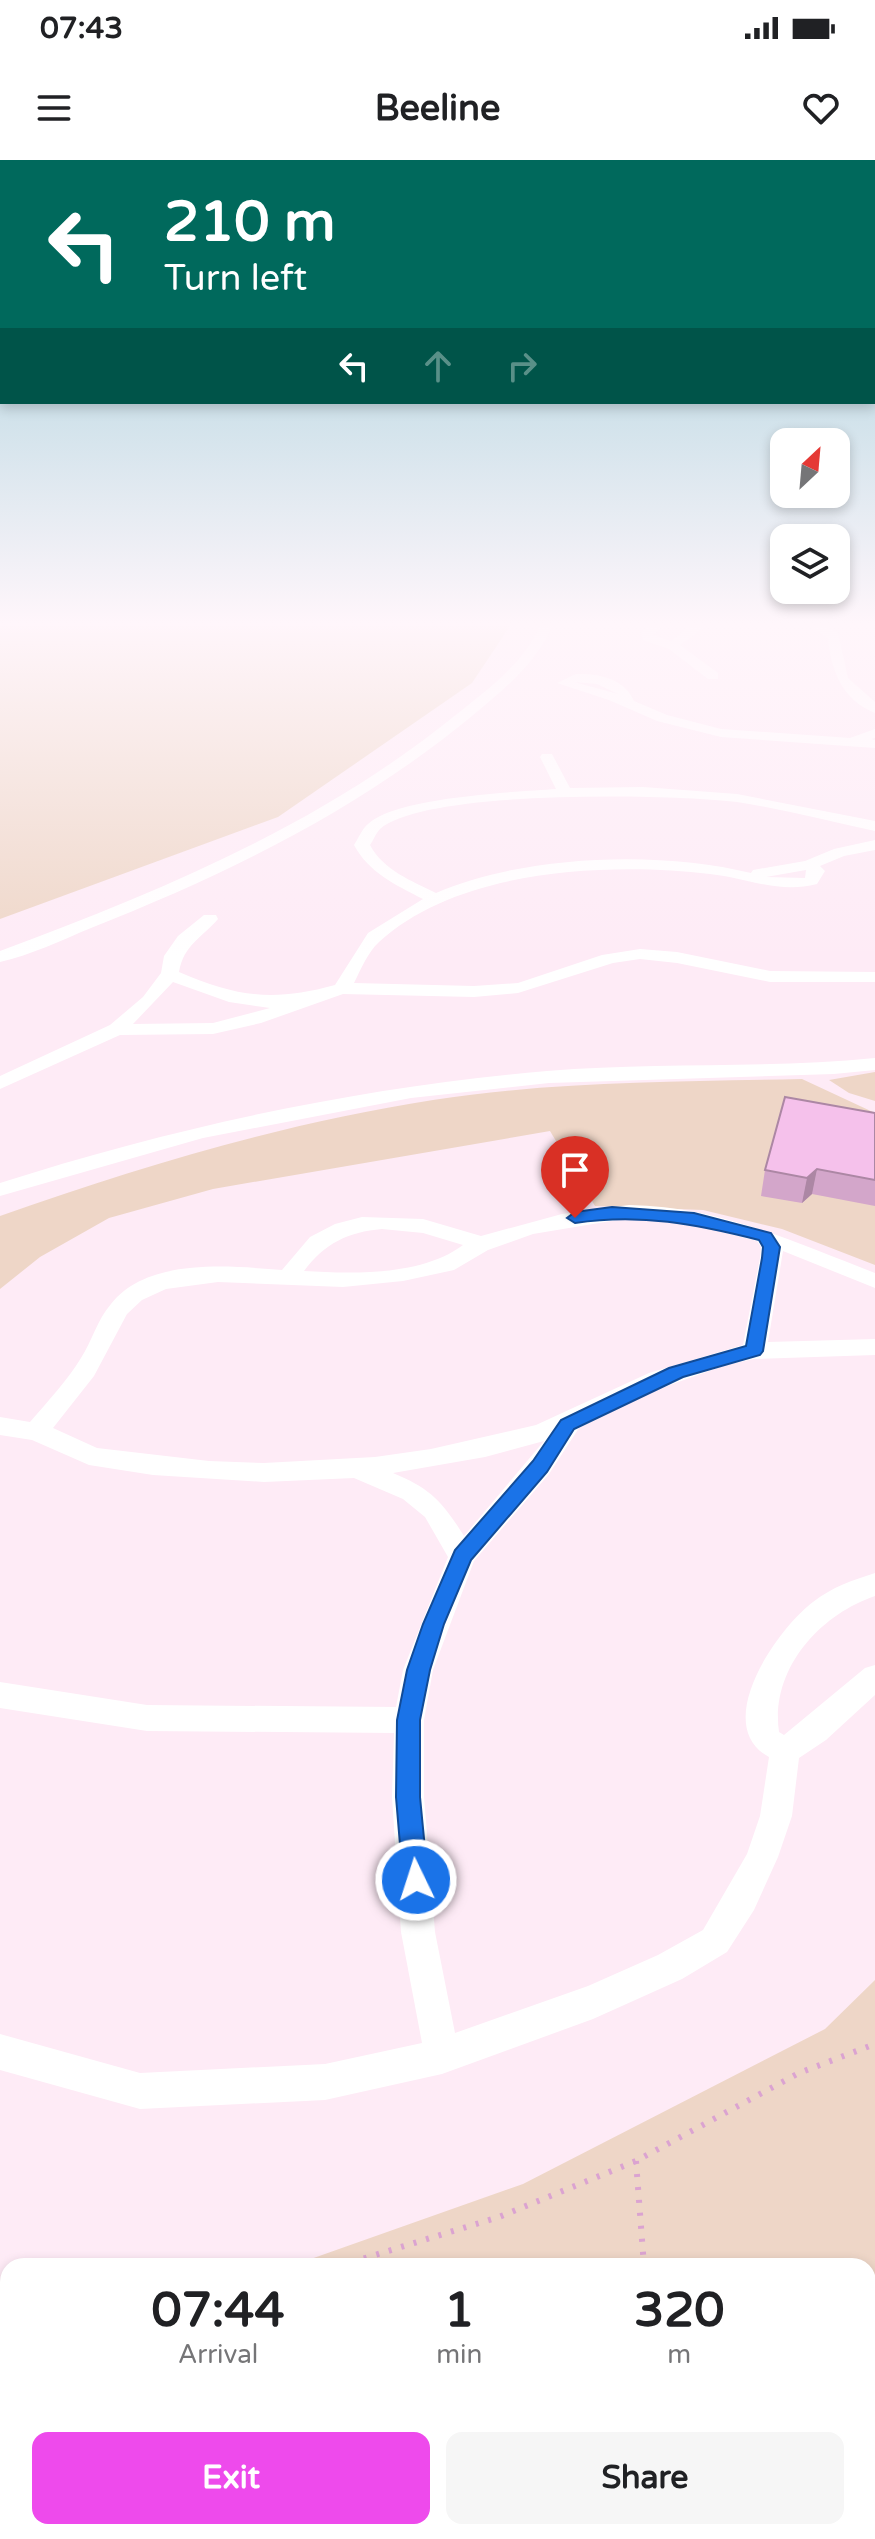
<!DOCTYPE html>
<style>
:root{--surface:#fff;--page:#f6f6f6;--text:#202124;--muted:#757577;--accent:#ee4aec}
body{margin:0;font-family:"Varela Round",sans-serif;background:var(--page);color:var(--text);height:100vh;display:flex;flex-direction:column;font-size:30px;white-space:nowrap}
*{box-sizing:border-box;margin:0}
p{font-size:26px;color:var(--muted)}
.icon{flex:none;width:44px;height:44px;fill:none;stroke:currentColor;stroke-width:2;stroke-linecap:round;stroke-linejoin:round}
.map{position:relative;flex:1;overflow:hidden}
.side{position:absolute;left:0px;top:2098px;width:876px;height:282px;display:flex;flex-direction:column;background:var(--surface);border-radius:24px 24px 0 0;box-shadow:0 4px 12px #0003}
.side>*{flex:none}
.hud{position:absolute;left:0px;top:0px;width:876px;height:244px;box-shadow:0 4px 12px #0003;background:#00695c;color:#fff;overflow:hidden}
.needle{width:52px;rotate:26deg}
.tools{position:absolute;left:770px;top:268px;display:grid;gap:16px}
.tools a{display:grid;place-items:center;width:80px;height:80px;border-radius:16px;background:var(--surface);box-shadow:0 4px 12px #0003;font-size:40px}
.pin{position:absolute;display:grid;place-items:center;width:68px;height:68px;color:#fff;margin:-82px -34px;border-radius:50% 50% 50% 0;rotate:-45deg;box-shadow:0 0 8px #0007}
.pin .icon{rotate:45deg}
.me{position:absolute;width:88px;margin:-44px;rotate:356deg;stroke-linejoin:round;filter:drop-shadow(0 0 6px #0008)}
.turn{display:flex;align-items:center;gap:28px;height:168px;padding:0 32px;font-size:36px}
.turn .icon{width:104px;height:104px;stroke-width:2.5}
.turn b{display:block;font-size:56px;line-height:68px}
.lanes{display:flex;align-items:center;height:76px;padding:0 32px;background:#0003;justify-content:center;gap:40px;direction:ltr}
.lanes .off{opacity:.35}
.eta{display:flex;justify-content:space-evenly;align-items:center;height:136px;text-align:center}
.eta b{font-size:48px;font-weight:700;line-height:56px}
.primary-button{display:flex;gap:16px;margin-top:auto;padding:16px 32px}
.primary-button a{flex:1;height:92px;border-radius:16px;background:var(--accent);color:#fff;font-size:32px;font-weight:700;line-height:92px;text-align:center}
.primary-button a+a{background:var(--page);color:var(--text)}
.status{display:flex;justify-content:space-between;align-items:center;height:56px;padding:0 40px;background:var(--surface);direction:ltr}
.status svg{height:22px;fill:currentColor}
header{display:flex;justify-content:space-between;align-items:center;height:104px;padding:0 32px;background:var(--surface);font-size:36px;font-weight:700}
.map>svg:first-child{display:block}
.green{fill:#eed6c7}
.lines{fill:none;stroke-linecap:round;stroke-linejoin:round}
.path{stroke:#dba3d1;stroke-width:6;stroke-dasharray:3 10;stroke-linecap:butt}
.minor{fill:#fff;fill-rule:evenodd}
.wall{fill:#d3a6ca}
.shaded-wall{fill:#ac87a4}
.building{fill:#f5c1eb;stroke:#ac87a4;stroke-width:2}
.route{fill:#1a73e8;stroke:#114b97;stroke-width:2}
</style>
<div class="status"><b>07:43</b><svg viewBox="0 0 49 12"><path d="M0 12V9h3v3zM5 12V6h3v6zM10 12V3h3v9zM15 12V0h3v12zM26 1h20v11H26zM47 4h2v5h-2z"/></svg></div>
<header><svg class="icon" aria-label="menu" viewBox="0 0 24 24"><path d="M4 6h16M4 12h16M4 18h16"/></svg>Beeline<svg class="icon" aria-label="heart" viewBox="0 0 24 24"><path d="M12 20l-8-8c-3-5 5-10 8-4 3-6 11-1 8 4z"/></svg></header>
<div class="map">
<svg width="875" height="2379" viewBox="0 0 875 2379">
<rect width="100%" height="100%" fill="#feebf6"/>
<g class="green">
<polygon points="0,466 510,466 472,523 278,657 0,759"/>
<polygon points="875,912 875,941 849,933 829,920"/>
<path d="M802,919L875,953V1105L782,1069L703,1050L595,1046L550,971L213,1029L109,1058L40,1097L0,1129V1056C141,1006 285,963 433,940C555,921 679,922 802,919Z"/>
<polygon points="875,1820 875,2379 0,2379 0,2195 8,2193 8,2372 868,2372 868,2106 291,2106 523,2024 825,1869"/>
</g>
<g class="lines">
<g class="path">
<polyline points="636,2001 644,2106"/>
<polyline points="339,2106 499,2057 636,2001 799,1913 875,1884"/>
<polyline points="0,2231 8,2228"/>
<polyline points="576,2379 579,2372"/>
</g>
<g class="minor">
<path d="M540,466H552C536,504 503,530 472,556C358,650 228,714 91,768C62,780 31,795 0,802V791C162,731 322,664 457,554C488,529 523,504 540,466Z"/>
<polygon points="648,466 663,466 653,475 671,481 690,466 706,466 680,485 718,513 718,519 708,519 669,489 643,480 641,472"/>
<path d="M810,466H825L838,473L848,518L875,542V553C842,540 831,510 828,478Z"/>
<path d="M576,514C599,513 625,519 634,541L667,555L721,569L850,578L875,569V578L871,579L875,580V588L721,577L657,561L609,540L557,523ZM574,522L597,524L618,534Z"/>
<path d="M542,594H552L570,628L643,627L737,634L875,661V671C829,661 783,649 737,642C673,634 425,629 380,669C376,673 373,681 370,685C383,710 412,721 436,733C523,695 659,690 751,713L753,710L805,701L834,689L875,680V690L844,696L820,706L825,711L817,724C778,734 747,718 710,714C608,702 458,709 379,782C368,792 361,809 354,823L474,826L518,823L602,795L640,789L677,792L770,811L875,812V822H770L677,803L640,799L613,803L518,833L474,837L343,834L261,863L213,874L120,875L0,929V916L110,865L143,837L161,813L164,796L178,776L204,755H216L218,759C202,778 184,784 179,812C237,837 273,842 335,825L368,773L423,739C396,725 369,713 354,685C358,679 362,669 368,664C396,637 515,632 556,629L540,597ZM806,710L805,718L766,717ZM173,822L229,842L270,848L213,863L133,864Z"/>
<path d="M875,898V910L834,914L549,923L411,938L203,978L0,1036V1023C178,966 361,927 547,911C656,902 766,909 875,898Z"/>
<path d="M629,1045C718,1046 794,1082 875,1113V1128L783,1091L768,1182L875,1179V1195L754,1199L726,1205L653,1231L579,1268L549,1314L474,1401L433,1510L424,1560V1637L435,1772L455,1873L588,1826L658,1795L703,1770L747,1694L760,1656L769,1597C710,1565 777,1469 813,1442C832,1427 853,1420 875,1413V1436C819,1455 770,1510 779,1572L784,1575L865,1508L875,1505V1535L826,1580L799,1598L792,1656L778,1697L754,1750L727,1792L682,1819L593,1859L442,1914L325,1940L140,1949L0,1910V1874L140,1913L325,1904L422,1883L401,1772L392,1637L394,1573L147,1571L0,1548V1522L147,1545L396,1547L403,1510L448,1397L425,1357L403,1339L354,1318L264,1322L153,1315L89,1305L32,1280L0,1275V1257L30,1262C48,1241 67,1221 81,1198C92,1181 97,1160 111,1144C148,1097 230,1106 282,1110L310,1077L335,1064L362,1057L423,1059L481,1076L562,1054ZM629,1058L688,1063L757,1081L761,1087L760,1098L743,1185L649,1213L536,1265L431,1289L375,1297L264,1303L209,1301L97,1288L53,1268L94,1216L127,1154L142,1140L166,1129L218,1122L343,1127L403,1121L454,1110L488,1090L533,1074ZM382,1069L423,1073L463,1085C422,1116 353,1114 304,1111C325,1083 348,1072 382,1069ZM544,1281L464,1376C442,1341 431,1329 393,1313L485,1297Z"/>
</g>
</g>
<polygon class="wall" points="875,953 875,1046 812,1034 802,1043 761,1036 765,1010"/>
<polygon class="shaded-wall" points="817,1009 812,1034 802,1043 807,1018"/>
<polygon class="building" points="785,937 875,953 875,1020 817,1009 807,1018 765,1010"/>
<linearGradient id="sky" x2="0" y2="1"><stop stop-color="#98cad7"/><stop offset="0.58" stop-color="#fff6fb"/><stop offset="1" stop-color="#fff6fb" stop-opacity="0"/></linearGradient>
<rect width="875" height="799" fill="url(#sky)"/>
<path class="route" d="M612,1047L694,1053L771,1073L780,1087L763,1191L760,1195L683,1217L574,1269L547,1312L471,1400L444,1464L430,1510L420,1560V1637L428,1720L425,1728L416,1731L407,1728L403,1720L396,1637L397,1560L407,1510L423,1464L455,1390L533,1301L561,1260L669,1208L746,1186L762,1098L763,1087L759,1080C696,1064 640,1053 575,1063L567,1058L575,1052Z"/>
</svg>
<div class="tools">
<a><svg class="needle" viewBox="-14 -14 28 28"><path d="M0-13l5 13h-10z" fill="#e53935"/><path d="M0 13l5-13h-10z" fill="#757577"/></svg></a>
<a><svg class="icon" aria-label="layers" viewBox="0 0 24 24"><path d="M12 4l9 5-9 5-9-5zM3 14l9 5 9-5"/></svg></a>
</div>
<div class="pin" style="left:575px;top:1058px;background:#d93025"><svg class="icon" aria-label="arrive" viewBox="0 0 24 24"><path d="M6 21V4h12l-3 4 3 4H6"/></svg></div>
<svg class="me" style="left:416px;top:1720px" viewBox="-20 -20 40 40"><circle r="17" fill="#1a73e8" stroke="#fff" stroke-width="3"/><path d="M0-11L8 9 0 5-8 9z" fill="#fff"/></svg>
<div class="hud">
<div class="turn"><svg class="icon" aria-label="left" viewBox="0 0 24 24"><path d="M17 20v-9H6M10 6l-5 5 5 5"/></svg><div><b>210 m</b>Turn left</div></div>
<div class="lanes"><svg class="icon" aria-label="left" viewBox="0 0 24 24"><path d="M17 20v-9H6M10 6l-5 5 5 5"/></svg><svg class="icon off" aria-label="ahead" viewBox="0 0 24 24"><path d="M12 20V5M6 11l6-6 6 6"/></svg><svg class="icon off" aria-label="right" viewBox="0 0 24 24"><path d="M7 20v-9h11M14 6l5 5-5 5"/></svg></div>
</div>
<section class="side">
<div class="eta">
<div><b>07:44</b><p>Arrival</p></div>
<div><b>1</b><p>min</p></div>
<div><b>320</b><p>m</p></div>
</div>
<div class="primary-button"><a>Exit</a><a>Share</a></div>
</section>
</div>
